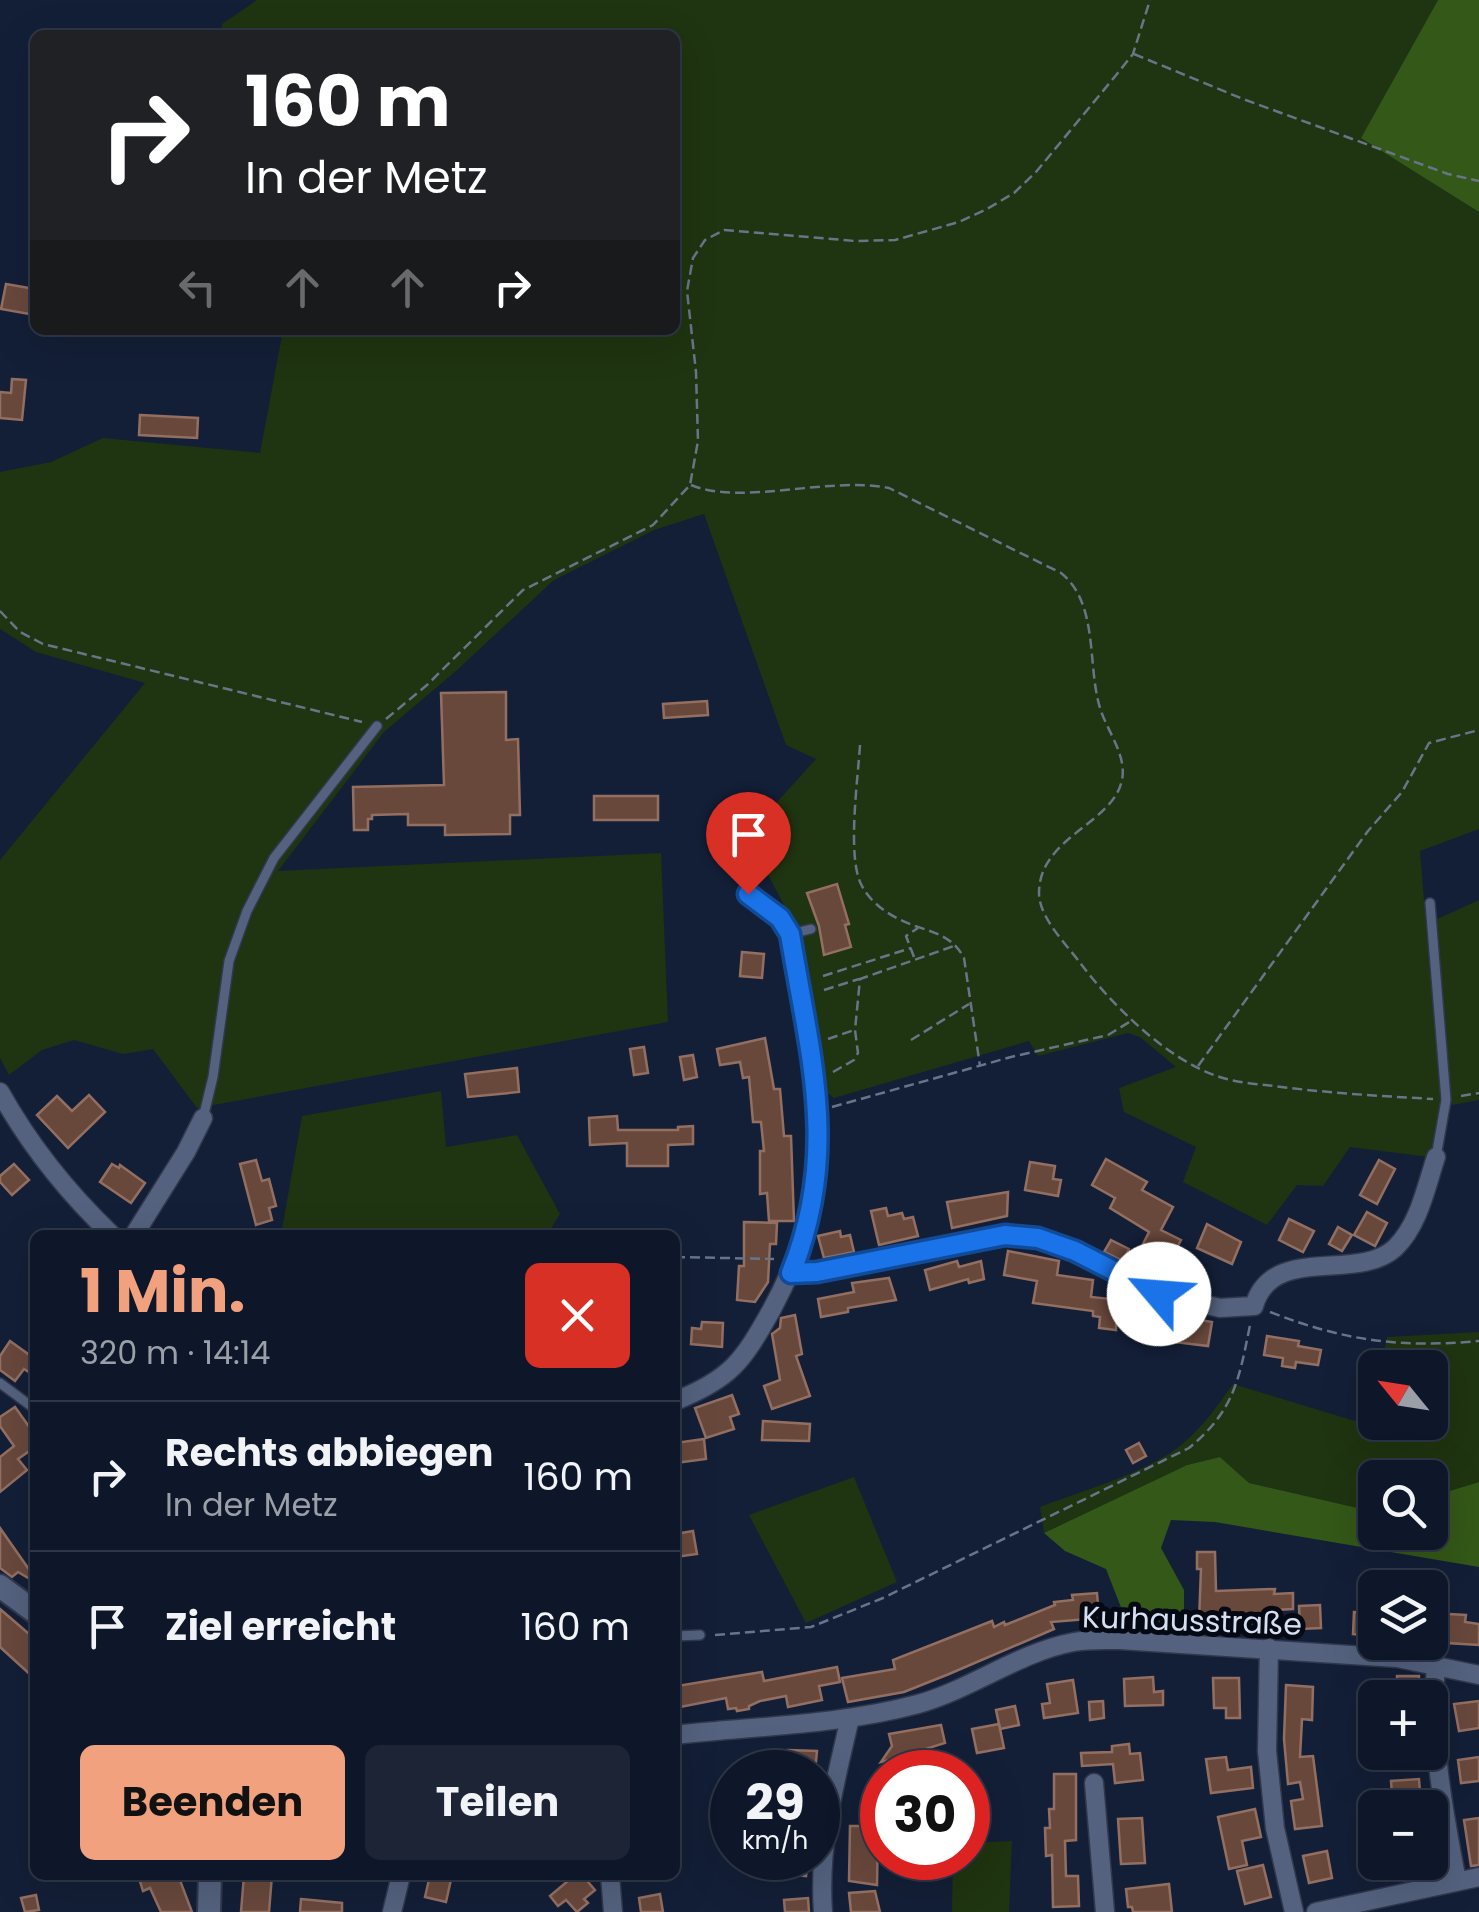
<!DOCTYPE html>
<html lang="de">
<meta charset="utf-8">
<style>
:root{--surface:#0e1729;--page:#1c2435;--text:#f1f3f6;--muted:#9b9fa8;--line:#2e3646;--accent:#f2a17e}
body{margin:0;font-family:Poppins,sans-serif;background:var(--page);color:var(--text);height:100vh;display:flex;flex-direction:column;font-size:38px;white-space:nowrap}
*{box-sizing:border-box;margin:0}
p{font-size:32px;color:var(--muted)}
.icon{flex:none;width:55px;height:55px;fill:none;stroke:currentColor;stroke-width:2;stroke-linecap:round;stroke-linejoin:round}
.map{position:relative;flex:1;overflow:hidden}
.panel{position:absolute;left:30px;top:1230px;width:650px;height:650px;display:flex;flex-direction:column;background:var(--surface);border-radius:15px;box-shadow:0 10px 40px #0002,0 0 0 2px var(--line)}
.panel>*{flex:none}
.banner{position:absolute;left:30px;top:30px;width:650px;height:305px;border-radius:15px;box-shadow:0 10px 40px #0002,0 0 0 2px var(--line);background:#202124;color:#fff;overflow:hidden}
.needle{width:65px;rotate:300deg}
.tools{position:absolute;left:1358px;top:1350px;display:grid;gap:20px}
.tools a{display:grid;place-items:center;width:90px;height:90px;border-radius:15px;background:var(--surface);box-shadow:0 10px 40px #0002,0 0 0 2px var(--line);font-size:50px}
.speed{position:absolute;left:710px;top:1750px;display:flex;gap:20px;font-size:50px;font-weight:700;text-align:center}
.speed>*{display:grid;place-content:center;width:130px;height:130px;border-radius:50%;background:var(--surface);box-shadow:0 10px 40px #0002,0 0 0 2px var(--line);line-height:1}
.speed small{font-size:25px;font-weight:400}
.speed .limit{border:15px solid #d22;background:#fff;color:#111}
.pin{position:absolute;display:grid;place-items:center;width:85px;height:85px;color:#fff;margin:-102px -42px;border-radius:50% 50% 50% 0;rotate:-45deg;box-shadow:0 0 10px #0007}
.pin .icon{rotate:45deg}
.me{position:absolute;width:110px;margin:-55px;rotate:297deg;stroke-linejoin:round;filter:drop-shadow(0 0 8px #0008)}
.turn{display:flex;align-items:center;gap:35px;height:210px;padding:0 50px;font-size:45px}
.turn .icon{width:130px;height:130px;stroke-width:2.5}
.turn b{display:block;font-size:70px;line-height:85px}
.lanes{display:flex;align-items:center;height:95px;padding:0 50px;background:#0003;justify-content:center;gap:50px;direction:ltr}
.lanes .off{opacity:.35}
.round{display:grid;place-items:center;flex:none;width:105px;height:105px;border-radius:15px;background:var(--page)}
.overview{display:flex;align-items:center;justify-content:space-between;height:170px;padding:0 50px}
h1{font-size:60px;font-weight:700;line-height:75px;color:var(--accent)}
.cta{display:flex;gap:20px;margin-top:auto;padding:20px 50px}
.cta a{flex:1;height:115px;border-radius:15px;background:var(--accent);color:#111;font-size:40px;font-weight:700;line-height:115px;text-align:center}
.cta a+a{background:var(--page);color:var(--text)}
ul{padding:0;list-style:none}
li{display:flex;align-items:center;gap:30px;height:150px;padding:0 50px;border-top:2px solid var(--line)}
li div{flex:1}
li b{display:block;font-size:38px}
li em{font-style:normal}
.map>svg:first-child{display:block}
.green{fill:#1f3410}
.forest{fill:#335817}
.building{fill:#69483c;stroke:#936f62;stroke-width:2.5}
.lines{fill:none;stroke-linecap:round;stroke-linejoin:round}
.lane-casing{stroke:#31384c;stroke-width:12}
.street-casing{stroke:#31384c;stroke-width:21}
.secondary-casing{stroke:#31384c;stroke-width:26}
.path{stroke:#697489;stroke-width:2.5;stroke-dasharray:10 5;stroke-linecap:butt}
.lane{stroke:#54627f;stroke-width:9}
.street{stroke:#54627f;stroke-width:18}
.secondary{stroke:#54627f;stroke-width:22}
.route-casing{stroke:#114b97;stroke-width:25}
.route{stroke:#1a73e8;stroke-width:18}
.labels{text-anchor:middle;stroke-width:10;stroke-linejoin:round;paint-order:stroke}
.street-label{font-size:30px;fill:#d7e0f1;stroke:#050914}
</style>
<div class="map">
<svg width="1479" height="1912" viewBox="0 0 1479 1912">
<rect width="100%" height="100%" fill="#131f37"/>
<g class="green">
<polygon points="257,0 1438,0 1362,137 1479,212 1479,829 1420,851 1441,1107 1430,1157 1350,1147 1323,1186 1297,1185 1267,1225 1183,1182 1196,1147 1124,1112 1119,1088 1176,1067 1140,1037 1128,1033 1038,1056 1029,1041 834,1098 823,1090 797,930 747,835 816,759 786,745 704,514 654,530 554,580 456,671 384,732 278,871 661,853 668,1022 197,1108 153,1049 123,1054 74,1040 42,1050 9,1075 0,1058 0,860 145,683 36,652 0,629 0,472 51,462 103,438 260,453 283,330 675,330 675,35 221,35 222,24"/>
<polygon points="1479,900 1479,1100 1452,1105 1433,921"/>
<polygon points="441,1091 446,1147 517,1135 560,1214 547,1235 281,1235 302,1116"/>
<path d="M1479,1332V1482L1430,1497V1478H1375V1512L1249,1483L1220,1457L1187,1465L1044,1533L1040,1507C1084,1490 1137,1476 1176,1449C1198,1433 1217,1407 1233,1384L1368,1425L1375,1394V1422H1430V1368L1381,1367L1387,1337Z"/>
<polygon points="854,1477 897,1582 806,1623 749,1515"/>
<polygon points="1012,1841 1009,1912 952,1912 953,1858 968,1858 968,1843"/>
</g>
<g class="forest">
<polygon points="1438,0 1479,0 1479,212 1361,138"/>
<polygon points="1220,1457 1249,1483 1375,1512 1375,1532 1430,1532 1430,1497 1479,1482 1479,1567 1215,1522 1171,1520 1161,1548 1184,1590 1184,1622 1149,1623 1124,1615 1106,1569 1065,1551 1044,1533 1187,1465"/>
</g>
<g class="building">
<polygon points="6,284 35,289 35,315 1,309"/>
<polygon points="12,379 26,380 22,420 0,418 0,392 11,393"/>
<polygon points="140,415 198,418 197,438 139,435"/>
<polygon points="506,692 506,740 518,739 520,815 510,815 510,834 445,835 445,825 408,825 408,814 372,815 372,819 368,819 368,830 354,830 353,787 444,785 441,693"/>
<polygon points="707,701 708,715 664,718 663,704"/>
<rect x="594" y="796" width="64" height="24"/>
<polygon points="837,884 849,924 845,925 851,947 824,955 819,926 807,893"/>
<polygon points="742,952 764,954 762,978 740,976"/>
<polygon points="765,1038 774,1089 780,1089 784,1136 791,1136 794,1221 769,1221 767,1193 760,1194 760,1151 764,1151 761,1122 753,1122 749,1077 743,1078 740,1062 720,1065 717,1049"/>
<polygon points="644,1047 648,1073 634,1075 630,1049"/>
<polygon points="693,1055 697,1077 684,1080 680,1057"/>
<polygon points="517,1068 519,1092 468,1097 465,1074"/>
<polygon points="89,1095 105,1112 68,1148 37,1115 57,1096 72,1111"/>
<polygon points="617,1116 618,1130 678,1130 678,1127 693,1126 693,1144 668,1145 668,1166 627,1166 627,1143 590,1145 589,1118"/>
<polygon points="1106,1159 1147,1182 1142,1190 1173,1207 1161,1230 1181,1240 1171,1259 1143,1244 1149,1232 1110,1208 1115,1198 1092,1185"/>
<polygon points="256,1160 262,1181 269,1179 276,1206 269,1208 272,1220 256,1225 240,1164"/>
<polygon points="1379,1160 1395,1169 1377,1204 1360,1195"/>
<polygon points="1030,1162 1055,1166 1053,1179 1061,1180 1058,1196 1025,1190"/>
<polygon points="14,1164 29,1180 12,1195 0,1182 0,1176"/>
<polygon points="112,1164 119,1168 120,1165 145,1183 131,1203 100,1182"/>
<polygon points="1008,1192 1007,1216 952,1228 947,1202"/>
<polygon points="886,1208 888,1216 902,1213 904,1219 913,1217 918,1236 879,1245 871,1211"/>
<polygon points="1367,1212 1387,1223 1375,1246 1354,1235"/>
<polygon points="1289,1219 1314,1231 1303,1252 1279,1240"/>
<polygon points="744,1222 777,1223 776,1244 770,1244 768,1282 755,1302 737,1300 739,1266 744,1266"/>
<polygon points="1207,1224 1241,1242 1232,1264 1197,1248"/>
<polygon points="1338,1227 1352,1235 1342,1251 1329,1244"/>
<polygon points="840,1231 841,1237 850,1235 854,1252 824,1258 818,1236"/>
<polygon points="1111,1240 1129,1249 1123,1261 1104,1252"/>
<polygon points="1008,1251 1059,1261 1057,1275 1093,1280 1091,1297 1149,1303 1148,1311 1212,1322 1208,1346 1142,1338 1143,1328 1116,1325 1116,1330 1099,1328 1100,1317 1093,1316 1093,1311 1033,1303 1037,1281 1004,1275"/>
<polygon points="957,1261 959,1267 981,1261 984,1279 969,1283 968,1279 930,1290 925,1270"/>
<polygon points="889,1278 896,1300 848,1308 848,1312 821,1317 818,1299 854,1292 852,1283"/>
<polygon points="795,1315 802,1354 796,1356 810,1396 772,1409 764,1386 780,1380 772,1334 780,1328 781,1318"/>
<polygon points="702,1322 723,1323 722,1347 691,1344 692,1328 701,1329"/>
<polygon points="1267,1336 1299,1341 1298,1346 1321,1350 1318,1365 1296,1362 1295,1368 1282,1366 1283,1358 1264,1355"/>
<polygon points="10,1341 35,1359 35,1376 24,1369 15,1381 0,1370 0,1356"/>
<polygon points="732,1395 739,1414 730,1417 734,1429 706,1438 695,1408"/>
<polygon points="15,1407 35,1435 35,1447 18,1459 27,1470 0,1492 0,1457 14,1446 0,1426 0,1417"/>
<polygon points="763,1421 810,1424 809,1441 762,1440"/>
<polygon points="704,1439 706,1459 675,1463 675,1443"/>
<polygon points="1139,1443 1146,1456 1133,1463 1126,1450"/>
<polygon points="0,1528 35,1578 35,1582 18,1572 12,1577 0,1568"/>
<polygon points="693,1531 697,1554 675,1557 675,1534"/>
<polygon points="1197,1552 1215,1552 1216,1591 1275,1589 1274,1594 1293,1593 1293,1609 1275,1610 1275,1624 1199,1621 1201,1569 1197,1569"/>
<polygon points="1097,1593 1099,1618 1051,1622 1054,1629 949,1674 904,1692 848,1702 842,1678 895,1669 893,1660 992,1621 994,1627 1004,1622 1005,1625 1055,1605 1054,1602 1073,1600 1072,1595"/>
<polygon points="1320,1605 1321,1628 1300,1629 1299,1606"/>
<polygon points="0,1609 35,1639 35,1679 0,1647"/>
<polygon points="1354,1612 1375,1613 1375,1636 1353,1634"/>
<polygon points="1430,1613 1466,1615 1465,1622 1479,1624 1479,1645 1430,1642"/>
<polygon points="837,1667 840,1682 819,1686 822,1700 788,1707 786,1696 760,1701 749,1706 749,1709 737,1711 736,1708 728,1709 726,1698 675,1708 677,1686 762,1672 764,1681"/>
<polygon points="1397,1676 1419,1676 1418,1698 1397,1698"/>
<polygon points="1153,1677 1154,1692 1163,1691 1163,1705 1125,1706 1124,1679"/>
<polygon points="1213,1678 1239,1678 1240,1718 1226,1718 1226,1708 1214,1708"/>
<polygon points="1073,1680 1078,1713 1044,1718 1042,1704 1050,1703 1047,1684"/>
<polygon points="1286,1685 1313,1687 1312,1720 1302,1719 1300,1757 1313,1756 1322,1826 1295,1829 1291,1801 1303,1799 1300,1782 1288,1784 1284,1739"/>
<polygon points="1103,1701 1104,1718 1090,1720 1089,1702"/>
<polygon points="1479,1701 1479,1728 1459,1731 1454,1704"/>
<polygon points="1015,1706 1019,1725 1000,1729 996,1710"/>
<polygon points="999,1724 1004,1748 977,1753 972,1729"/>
<polygon points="941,1725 945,1743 900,1757 903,1769 889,1760 881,1762 892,1746 889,1734"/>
<polygon points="1129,1744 1130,1754 1140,1753 1143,1780 1115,1783 1113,1764 1082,1766 1081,1753 1112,1752 1112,1746"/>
<polygon points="788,1750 817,1751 815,1772 786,1772"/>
<polygon points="1226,1757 1228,1770 1251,1767 1253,1788 1211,1793 1206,1759"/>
<polygon points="1479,1757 1479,1781 1461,1783 1458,1760"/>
<polygon points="1054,1774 1076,1774 1076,1840 1065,1841 1066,1876 1078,1876 1079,1906 1053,1907 1052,1855 1046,1856 1045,1828 1050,1828 1049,1809 1054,1809"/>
<polygon points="1419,1779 1421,1805 1393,1808 1391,1781"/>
<polygon points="1255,1809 1261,1837 1242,1841 1247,1865 1229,1869 1218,1817"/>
<polygon points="1142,1818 1145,1863 1121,1864 1118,1819"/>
<polygon points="1479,1818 1479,1865 1471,1866 1464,1820"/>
<polygon points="850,1826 878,1826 877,1885 849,1881"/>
<polygon points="1327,1851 1332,1878 1309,1883 1303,1856"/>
<polygon points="766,1858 808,1858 806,1876 764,1871"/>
<polygon points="1263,1865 1271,1897 1245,1904 1237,1871"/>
<polygon points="138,1875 178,1875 192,1912 161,1912 150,1888 143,1891"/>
<polygon points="244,1875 272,1875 269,1912 241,1912"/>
<polygon points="430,1875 452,1875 446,1902 425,1897"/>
<polygon points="575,1875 582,1875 595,1890 584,1899 588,1903 577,1912 566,1900 558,1906 550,1896"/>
<polygon points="1169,1884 1172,1912 1133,1912 1132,1907 1128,1907 1126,1889"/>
<polygon points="875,1891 880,1912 851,1912 849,1893"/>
<polygon points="660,1894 663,1912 641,1912 639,1898"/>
<polygon points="36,1895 39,1910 25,1912 21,1898"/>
<polygon points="808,1898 809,1912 785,1912 784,1900"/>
<polygon points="301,1899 342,1903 342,1912 300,1912"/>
</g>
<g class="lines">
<g class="lane-casing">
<g id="lane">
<polyline points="1430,903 1446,1100 1436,1157"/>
<polyline points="791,934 811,929"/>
<polyline points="203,1118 213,1077 229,961 247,911 274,858 377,726"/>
<polyline points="0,1383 35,1409"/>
<polyline points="675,1636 700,1635"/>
</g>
</g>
<g class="street-casing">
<g id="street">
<path d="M0,1092C29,1144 69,1194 112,1235"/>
<polyline points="134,1235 186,1152 203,1118"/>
<path d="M791,1273L817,1272L1005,1235L1038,1238L1075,1251L1159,1294L1220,1308L1254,1306C1272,1243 1357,1283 1395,1248C1419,1225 1426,1187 1436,1157"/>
<path d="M675,1401C731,1379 743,1361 772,1309C846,1172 814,1078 791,934L780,918L748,895"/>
<polyline points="1269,1648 1267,1751 1275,1828 1294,1912"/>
<path d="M1436,1664C1430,1738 1443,1809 1457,1881"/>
<path d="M675,1735C756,1726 840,1725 918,1704C972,1689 1019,1652 1074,1642C1089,1639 1105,1640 1120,1640L1397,1658L1479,1675"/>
<polyline points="1094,1783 1105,1912"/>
<polyline points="610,1875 613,1912"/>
<polyline points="392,1912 401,1875"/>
<path d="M823,1912C818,1845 835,1783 850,1718"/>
<polyline points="1316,1912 1479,1877"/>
</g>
</g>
<g class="secondary-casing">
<g id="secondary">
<polyline points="0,1586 35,1612"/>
<polyline points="209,1912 210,1875"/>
</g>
</g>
<g class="path">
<polyline points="1134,54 1243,99 1448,174 1479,181"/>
<path d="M691,485C741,506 829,476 889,488L1061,573C1099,603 1087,666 1100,708C1107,731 1127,755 1122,780C1113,824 1039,837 1039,893C1039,918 1067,945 1081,964C1112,1005 1165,1057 1214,1075C1232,1082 1254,1084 1274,1086C1327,1093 1380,1096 1433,1099"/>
<polyline points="0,611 20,632 43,644 362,722"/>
<polyline points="386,719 427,685 523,590 653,525 690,485 698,441 696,372 687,291 693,258 705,240 724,230 855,241 895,240 959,222 987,209 1014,193 1036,172 1117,74 1133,54 1150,0"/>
<path d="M860,745C858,778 847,856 861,884C871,905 893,918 915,926C936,933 953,937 964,958L980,1066"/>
<polyline points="914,957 906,936 918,928"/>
<polyline points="823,976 911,948"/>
<polyline points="824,990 859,979"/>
<polyline points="828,1039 854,1030"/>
<polyline points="911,1040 969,1004"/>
<polyline points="1198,1066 1368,831 1402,792 1429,743 1479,730"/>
<polyline points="833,1072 854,1060 858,1053 855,1030 860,979 954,946"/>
<polyline points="1461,1096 1479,1093"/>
<polyline points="832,1107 1011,1057 1108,1035 1131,1021"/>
<polyline points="675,1257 774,1259"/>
<path d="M1270,1312C1345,1341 1399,1348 1479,1341"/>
<path d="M715,1635L811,1627L883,1598L1189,1448C1234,1411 1239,1380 1250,1325"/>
</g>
<use href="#lane" class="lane"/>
<use href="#street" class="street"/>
<use href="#secondary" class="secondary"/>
</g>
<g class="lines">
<g class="route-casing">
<path id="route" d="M748,894L780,918L790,934C810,1056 840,1152 791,1273L817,1272L1005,1235L1038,1238L1075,1251L1159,1294"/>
</g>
<use href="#route" class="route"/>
</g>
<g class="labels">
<g class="street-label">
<text transform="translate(1192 1621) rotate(2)" y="10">Kurhausstraße</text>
</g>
</g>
</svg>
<div class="tools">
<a><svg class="needle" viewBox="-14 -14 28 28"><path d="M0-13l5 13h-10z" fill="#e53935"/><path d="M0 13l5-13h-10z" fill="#9b9fa8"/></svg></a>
<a><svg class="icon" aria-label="search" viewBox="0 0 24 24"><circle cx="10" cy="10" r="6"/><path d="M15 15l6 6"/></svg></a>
<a><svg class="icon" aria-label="layers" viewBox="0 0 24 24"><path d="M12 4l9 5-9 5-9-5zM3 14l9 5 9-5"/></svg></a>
<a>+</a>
<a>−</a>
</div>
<div class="speed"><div>29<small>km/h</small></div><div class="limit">30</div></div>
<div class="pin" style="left:748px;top:894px;background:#d93025"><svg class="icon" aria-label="arrive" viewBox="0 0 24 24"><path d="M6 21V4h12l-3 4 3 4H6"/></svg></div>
<svg class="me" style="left:1159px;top:1294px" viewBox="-20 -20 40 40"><circle r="19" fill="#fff"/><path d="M0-13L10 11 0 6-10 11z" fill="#1a73e8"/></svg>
<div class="banner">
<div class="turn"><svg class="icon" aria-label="right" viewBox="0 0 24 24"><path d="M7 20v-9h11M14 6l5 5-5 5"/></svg><div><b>160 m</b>In der Metz</div></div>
<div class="lanes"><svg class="icon off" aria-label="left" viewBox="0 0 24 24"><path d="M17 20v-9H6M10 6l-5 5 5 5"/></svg><svg class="icon off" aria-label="ahead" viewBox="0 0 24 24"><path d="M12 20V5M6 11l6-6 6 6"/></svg><svg class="icon off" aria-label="ahead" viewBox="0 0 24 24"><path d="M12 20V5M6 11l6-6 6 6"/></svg><svg class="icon" aria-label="right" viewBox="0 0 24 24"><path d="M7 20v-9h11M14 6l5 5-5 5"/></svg></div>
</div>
<section class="panel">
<div class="overview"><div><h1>1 Min.</h1><p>320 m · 14:14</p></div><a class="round" style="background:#d93025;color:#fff"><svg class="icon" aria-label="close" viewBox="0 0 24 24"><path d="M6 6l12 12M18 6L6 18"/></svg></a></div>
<ul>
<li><svg class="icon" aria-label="right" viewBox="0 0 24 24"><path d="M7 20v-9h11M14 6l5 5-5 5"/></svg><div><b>Rechts abbiegen</b><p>In der Metz</p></div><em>160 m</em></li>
<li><svg class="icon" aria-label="arrive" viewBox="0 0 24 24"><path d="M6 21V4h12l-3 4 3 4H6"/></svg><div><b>Ziel erreicht</b></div><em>160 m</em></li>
</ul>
<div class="cta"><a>Beenden</a><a>Teilen</a></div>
</section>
</div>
